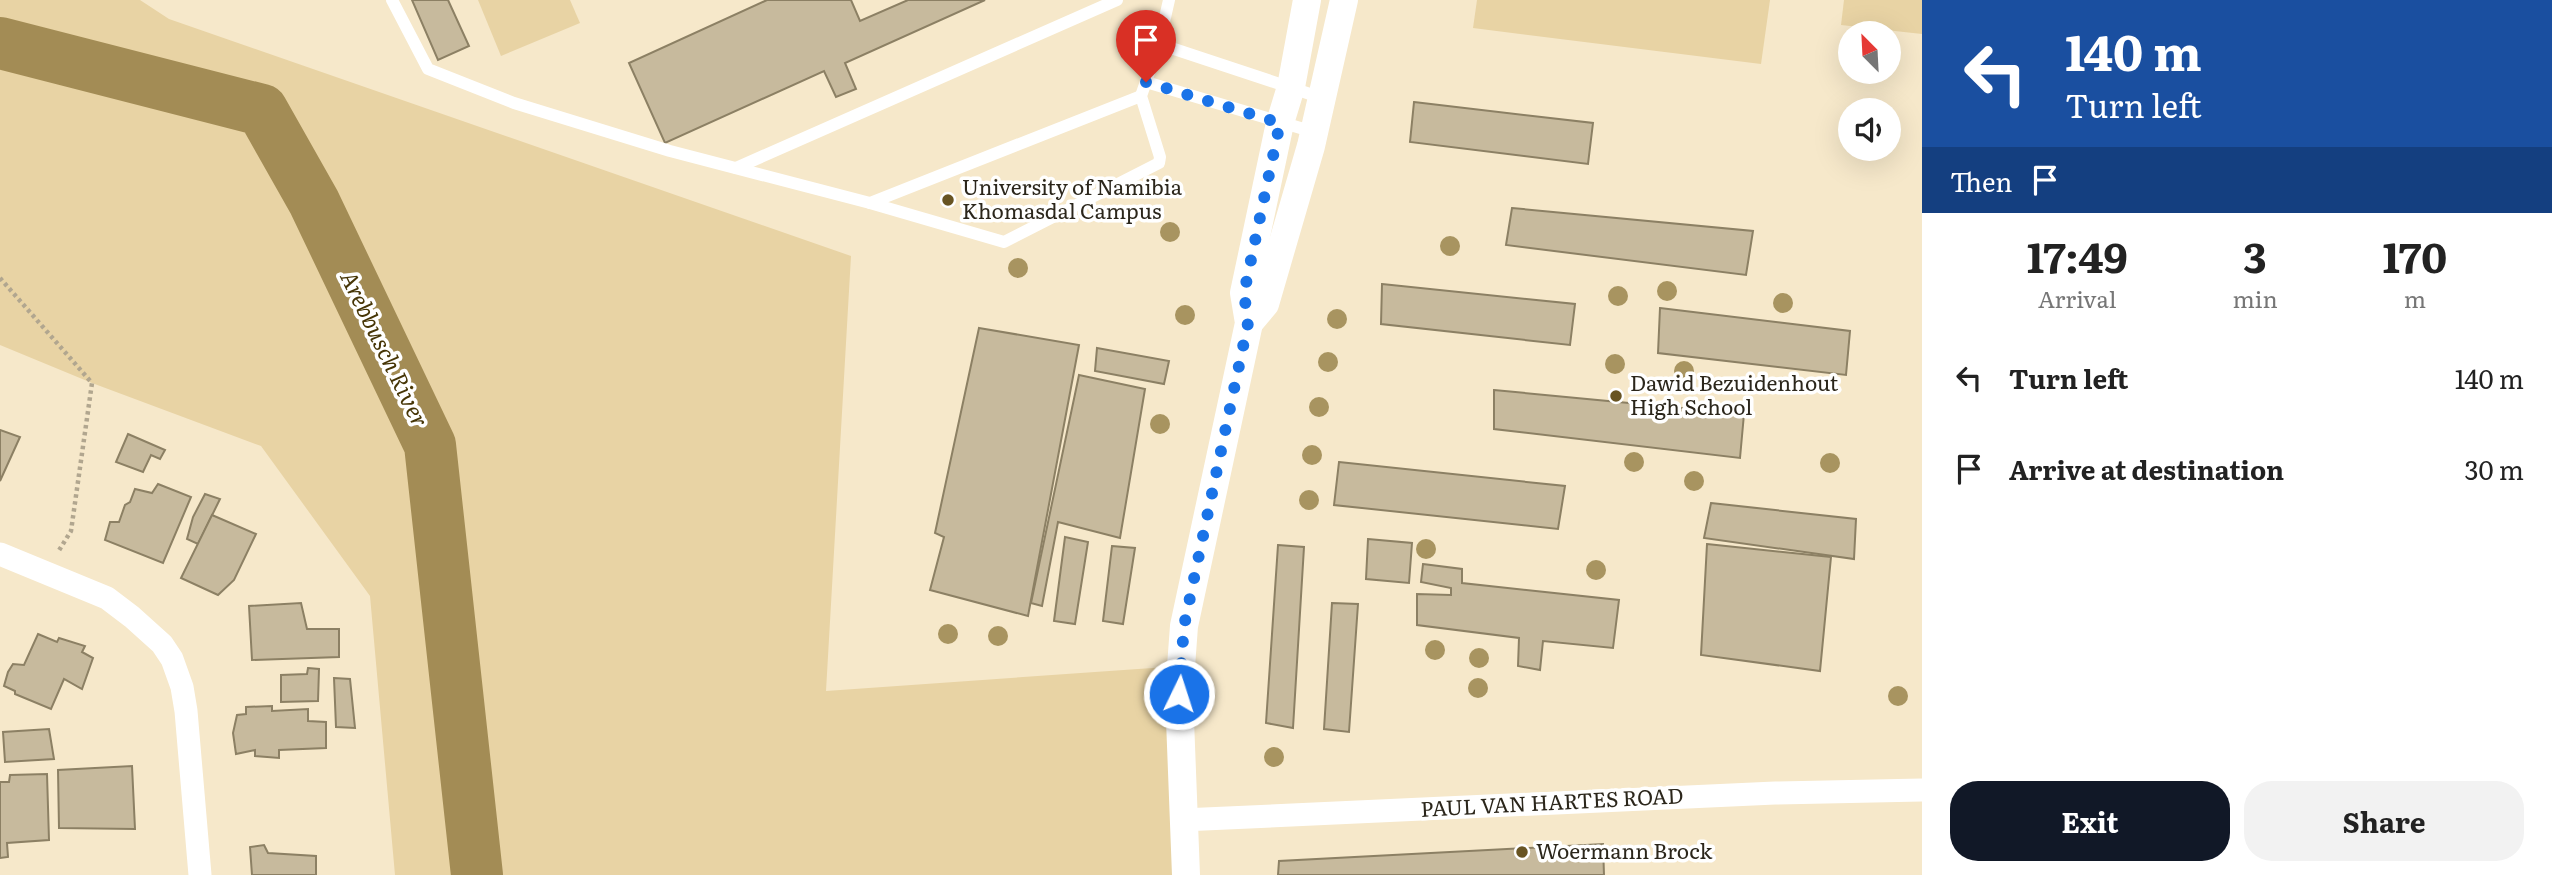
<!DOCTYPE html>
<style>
:root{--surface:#fff;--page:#f2f2f2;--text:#222;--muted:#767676;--accent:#111827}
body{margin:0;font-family:Literata,serif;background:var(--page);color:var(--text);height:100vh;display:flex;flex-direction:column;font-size:26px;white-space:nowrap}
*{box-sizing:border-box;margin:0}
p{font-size:23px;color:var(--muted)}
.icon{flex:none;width:38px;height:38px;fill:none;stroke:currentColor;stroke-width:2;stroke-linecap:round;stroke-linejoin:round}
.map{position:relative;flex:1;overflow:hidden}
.drawer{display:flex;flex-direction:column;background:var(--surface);width:630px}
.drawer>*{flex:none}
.hud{background:#1a4fa0;color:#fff;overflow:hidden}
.needle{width:46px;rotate:336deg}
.buttons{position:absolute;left:1838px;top:21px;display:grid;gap:14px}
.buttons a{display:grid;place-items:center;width:63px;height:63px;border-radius:50%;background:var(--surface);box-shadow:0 7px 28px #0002;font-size:35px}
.pin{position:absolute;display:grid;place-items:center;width:60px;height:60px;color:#fff;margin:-72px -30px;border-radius:50% 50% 50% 0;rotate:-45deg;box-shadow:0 0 7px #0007}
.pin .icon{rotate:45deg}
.me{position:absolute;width:77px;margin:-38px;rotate:4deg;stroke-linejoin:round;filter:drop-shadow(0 0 5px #0008)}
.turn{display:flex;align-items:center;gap:24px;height:147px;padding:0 28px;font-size:32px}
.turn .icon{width:91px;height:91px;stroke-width:2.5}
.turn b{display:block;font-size:49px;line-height:60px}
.then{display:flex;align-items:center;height:66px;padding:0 28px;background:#0003;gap:14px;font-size:26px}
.eta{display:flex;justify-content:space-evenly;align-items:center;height:119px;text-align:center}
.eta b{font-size:42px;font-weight:700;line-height:49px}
.button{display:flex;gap:14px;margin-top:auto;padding:14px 28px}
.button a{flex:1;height:80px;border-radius:28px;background:var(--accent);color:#fff;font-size:28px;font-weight:700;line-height:80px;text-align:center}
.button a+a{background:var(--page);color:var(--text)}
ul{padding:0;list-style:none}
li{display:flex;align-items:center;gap:21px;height:91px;padding:0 28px}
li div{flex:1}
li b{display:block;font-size:26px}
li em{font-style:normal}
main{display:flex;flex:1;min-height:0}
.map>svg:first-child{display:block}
.green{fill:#e8d3a4}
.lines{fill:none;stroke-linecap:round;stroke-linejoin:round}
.river{stroke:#a38c55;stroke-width:52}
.building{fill:#c7ba9d;stroke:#8c8064;stroke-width:2}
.path{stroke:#b1a68f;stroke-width:4.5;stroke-dasharray:3.5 3.5;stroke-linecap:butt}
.service{stroke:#fff;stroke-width:12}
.minor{stroke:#fff;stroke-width:23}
.tertiary{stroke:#fff;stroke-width:28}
.tree{fill:#a89460}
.route{stroke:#1a73e8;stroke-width:12;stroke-dasharray:0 21.6}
.poi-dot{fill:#685422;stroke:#fff;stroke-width:2.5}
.labels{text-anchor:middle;stroke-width:7;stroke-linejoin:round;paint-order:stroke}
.poi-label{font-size:21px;fill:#2b261b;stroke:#fff;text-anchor:start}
.street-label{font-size:21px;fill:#2b261b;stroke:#fff}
.water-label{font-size:23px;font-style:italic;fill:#463506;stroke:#fff}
</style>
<main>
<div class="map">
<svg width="1922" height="875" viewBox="0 0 1922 875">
<rect width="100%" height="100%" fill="#f6e8ca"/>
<g class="green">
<polygon points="0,0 140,0 169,19 851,256 826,691 1181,666 1185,875 395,875 370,596 261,446 92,383 0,345"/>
<polygon points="478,0 570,0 580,23 501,56"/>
<polygon points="1477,0 1770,0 1761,64 1473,28"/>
<polygon points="1844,0 1922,0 1922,34 1841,25"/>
</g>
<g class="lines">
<polyline class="river" points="0,43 262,110 314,202 430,445 477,875"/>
</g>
<g class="building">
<polygon points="412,0 448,0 469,46 438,60"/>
<polygon points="767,0 851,0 860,21 908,0 985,0 845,63 856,89 836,97 824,71 665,143 629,63"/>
<polygon points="1414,102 1593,123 1588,164 1410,142"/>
<polygon points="1512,208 1753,231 1746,275 1506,245"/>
<polygon points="1382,284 1575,304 1570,345 1381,324"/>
<polygon points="1660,308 1850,331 1846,375 1658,353"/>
<polygon points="979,328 1079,345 1028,616 930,590 944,537 935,533"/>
<polygon points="1097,348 1169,361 1164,384 1095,371"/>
<polygon points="1079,375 1145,389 1120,538 1058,522 1042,606 1031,603"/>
<polygon points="1494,390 1744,414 1740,458 1494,429"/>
<polygon points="0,430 20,437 0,481"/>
<polygon points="128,434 165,450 160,459 151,455 143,472 116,462"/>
<polygon points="1339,462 1565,486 1558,529 1334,505"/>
<polygon points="158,484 191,497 163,563 105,540 110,522 119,522 125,505 130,502 135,489 152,493"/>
<polygon points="205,494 220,499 198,544 187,539 193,517"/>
<polygon points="1711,503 1856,519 1854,559 1704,538"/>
<polygon points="212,515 256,534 234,580 218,595 181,578"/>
<polygon points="1065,537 1088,542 1075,624 1054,621"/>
<polygon points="1368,539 1412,543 1409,583 1366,579"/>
<polygon points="1707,544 1831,557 1820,671 1701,655"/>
<polygon points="1278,545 1304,547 1293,728 1266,723"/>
<polygon points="1112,546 1135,548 1123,624 1103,621"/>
<polygon points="1423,564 1462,569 1462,583 1619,600 1613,648 1543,641 1540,670 1518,666 1519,638 1417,625 1417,594 1451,595 1451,588 1421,582"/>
<polygon points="301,603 307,629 339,629 339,657 252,660 249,606"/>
<polygon points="1332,603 1358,604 1349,732 1324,729"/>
<polygon points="38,634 57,642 59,638 85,646 82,652 93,658 82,689 64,679 51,709 15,694 15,691 4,686 8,672 13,664 24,665"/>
<polygon points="308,668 319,669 318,701 281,702 281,675 307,674"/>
<polygon points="334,678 350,679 355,728 336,727"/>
<polygon points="272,706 272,711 308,709 308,721 326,722 326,748 279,750 279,758 255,756 255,750 236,754 233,733 237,715 246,714 246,707"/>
<polygon points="49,729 54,759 5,762 3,732"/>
<polygon points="132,766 135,829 59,828 58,770"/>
<polygon points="47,774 49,840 7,843 8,857 0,858 0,782 9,782 10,775"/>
<polygon points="1603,844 1604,875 1278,875 1279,861"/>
<polygon points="264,845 268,853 316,856 316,875 252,875 250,847"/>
</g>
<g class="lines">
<polyline class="path" points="0,278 92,383 71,531 58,552"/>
<g class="service">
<polyline points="392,0 428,69 514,103 670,151 870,203 1004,242 1159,163 1160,157 1141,96 1159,44 1169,0"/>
<polyline points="1159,44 1322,98"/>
<polyline points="1146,82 1314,132"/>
<polyline points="736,168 1117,0"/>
<polyline points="870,203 1141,96"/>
</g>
<g class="minor">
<polyline points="0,554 107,598 132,617 162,644 172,659 182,687 186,711 200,875"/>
<polyline points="1182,820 1775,793 1922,790"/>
</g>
<g class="tertiary">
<polyline points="1249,323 1265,304 1311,146 1344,0"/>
<polyline points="1186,875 1179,694 1184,626 1249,323 1244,293 1280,123 1291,87 1307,0"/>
</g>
</g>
<g class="tree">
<circle cx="1170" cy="232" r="10"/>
<circle cx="1450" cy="246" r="10"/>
<circle cx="1018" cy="268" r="10"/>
<circle cx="1667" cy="291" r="10"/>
<circle cx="1618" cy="296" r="10"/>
<circle cx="1783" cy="303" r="10"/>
<circle cx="1185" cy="315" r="10"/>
<circle cx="1337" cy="319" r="10"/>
<circle cx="1328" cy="362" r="10"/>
<circle cx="1615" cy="364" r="10"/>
<circle cx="1684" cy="371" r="10"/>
<circle cx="1319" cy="407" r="10"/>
<circle cx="1160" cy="424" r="10"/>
<circle cx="1312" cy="455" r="10"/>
<circle cx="1634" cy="462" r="10"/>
<circle cx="1830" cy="463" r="10"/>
<circle cx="1694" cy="481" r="10"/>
<circle cx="1309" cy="500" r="10"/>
<circle cx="1426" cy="549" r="10"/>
<circle cx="1596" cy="570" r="10"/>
<circle cx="948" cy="634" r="10"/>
<circle cx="998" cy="636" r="10"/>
<circle cx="1435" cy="650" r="10"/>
<circle cx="1479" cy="658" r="10"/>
<circle cx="1478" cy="688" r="10"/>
<circle cx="1898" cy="696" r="10"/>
<circle cx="1274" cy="757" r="10"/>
</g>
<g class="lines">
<polyline class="route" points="1146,82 1280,123 1244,293 1248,323 1184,626 1179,694"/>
</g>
<g class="poi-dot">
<circle cx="948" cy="200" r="7"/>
<circle cx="1616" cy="396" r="7"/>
<circle cx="1522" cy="852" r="7"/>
</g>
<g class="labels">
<g class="poi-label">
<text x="962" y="195">University of Namibia<tspan x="962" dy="24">Khomasdal Campus</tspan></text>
<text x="1630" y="391">Dawid Bezuidenhout<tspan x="1630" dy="24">High School</tspan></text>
<text x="1536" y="859">Woermann Brock</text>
</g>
<g class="street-label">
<text transform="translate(1552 803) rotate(-3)" y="7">PAUL VAN HARTES ROAD</text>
</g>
<g class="water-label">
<text transform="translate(384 349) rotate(64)" y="8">Arebbusch River</text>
</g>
</g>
</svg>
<div class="buttons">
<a><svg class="needle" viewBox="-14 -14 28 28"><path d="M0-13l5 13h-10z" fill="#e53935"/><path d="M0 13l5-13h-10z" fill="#767676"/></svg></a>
<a><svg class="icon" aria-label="sound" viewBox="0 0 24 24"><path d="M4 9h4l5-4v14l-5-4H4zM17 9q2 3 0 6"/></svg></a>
</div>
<div class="pin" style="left:1146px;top:82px;background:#d93025"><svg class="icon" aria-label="arrive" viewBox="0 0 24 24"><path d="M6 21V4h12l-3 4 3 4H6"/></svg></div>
<svg class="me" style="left:1179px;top:694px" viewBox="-20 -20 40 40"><circle r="17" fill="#1a73e8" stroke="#fff" stroke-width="3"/><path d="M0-11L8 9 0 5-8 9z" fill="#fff"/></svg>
</div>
<section class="drawer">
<div class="hud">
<div class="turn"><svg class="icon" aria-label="left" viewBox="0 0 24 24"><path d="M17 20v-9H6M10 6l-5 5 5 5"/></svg><div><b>140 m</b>Turn left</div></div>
<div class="then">Then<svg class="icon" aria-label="arrive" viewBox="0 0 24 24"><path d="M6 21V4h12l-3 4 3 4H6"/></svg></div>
</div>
<div class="eta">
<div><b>17:49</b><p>Arrival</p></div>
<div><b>3</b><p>min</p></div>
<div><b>170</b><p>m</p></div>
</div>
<ul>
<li><svg class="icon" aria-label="left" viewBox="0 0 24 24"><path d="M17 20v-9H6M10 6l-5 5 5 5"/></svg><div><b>Turn left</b></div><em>140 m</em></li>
<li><svg class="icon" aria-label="arrive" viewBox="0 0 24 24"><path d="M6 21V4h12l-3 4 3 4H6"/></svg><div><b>Arrive at destination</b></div><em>30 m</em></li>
</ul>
<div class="button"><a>Exit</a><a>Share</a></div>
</section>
</main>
